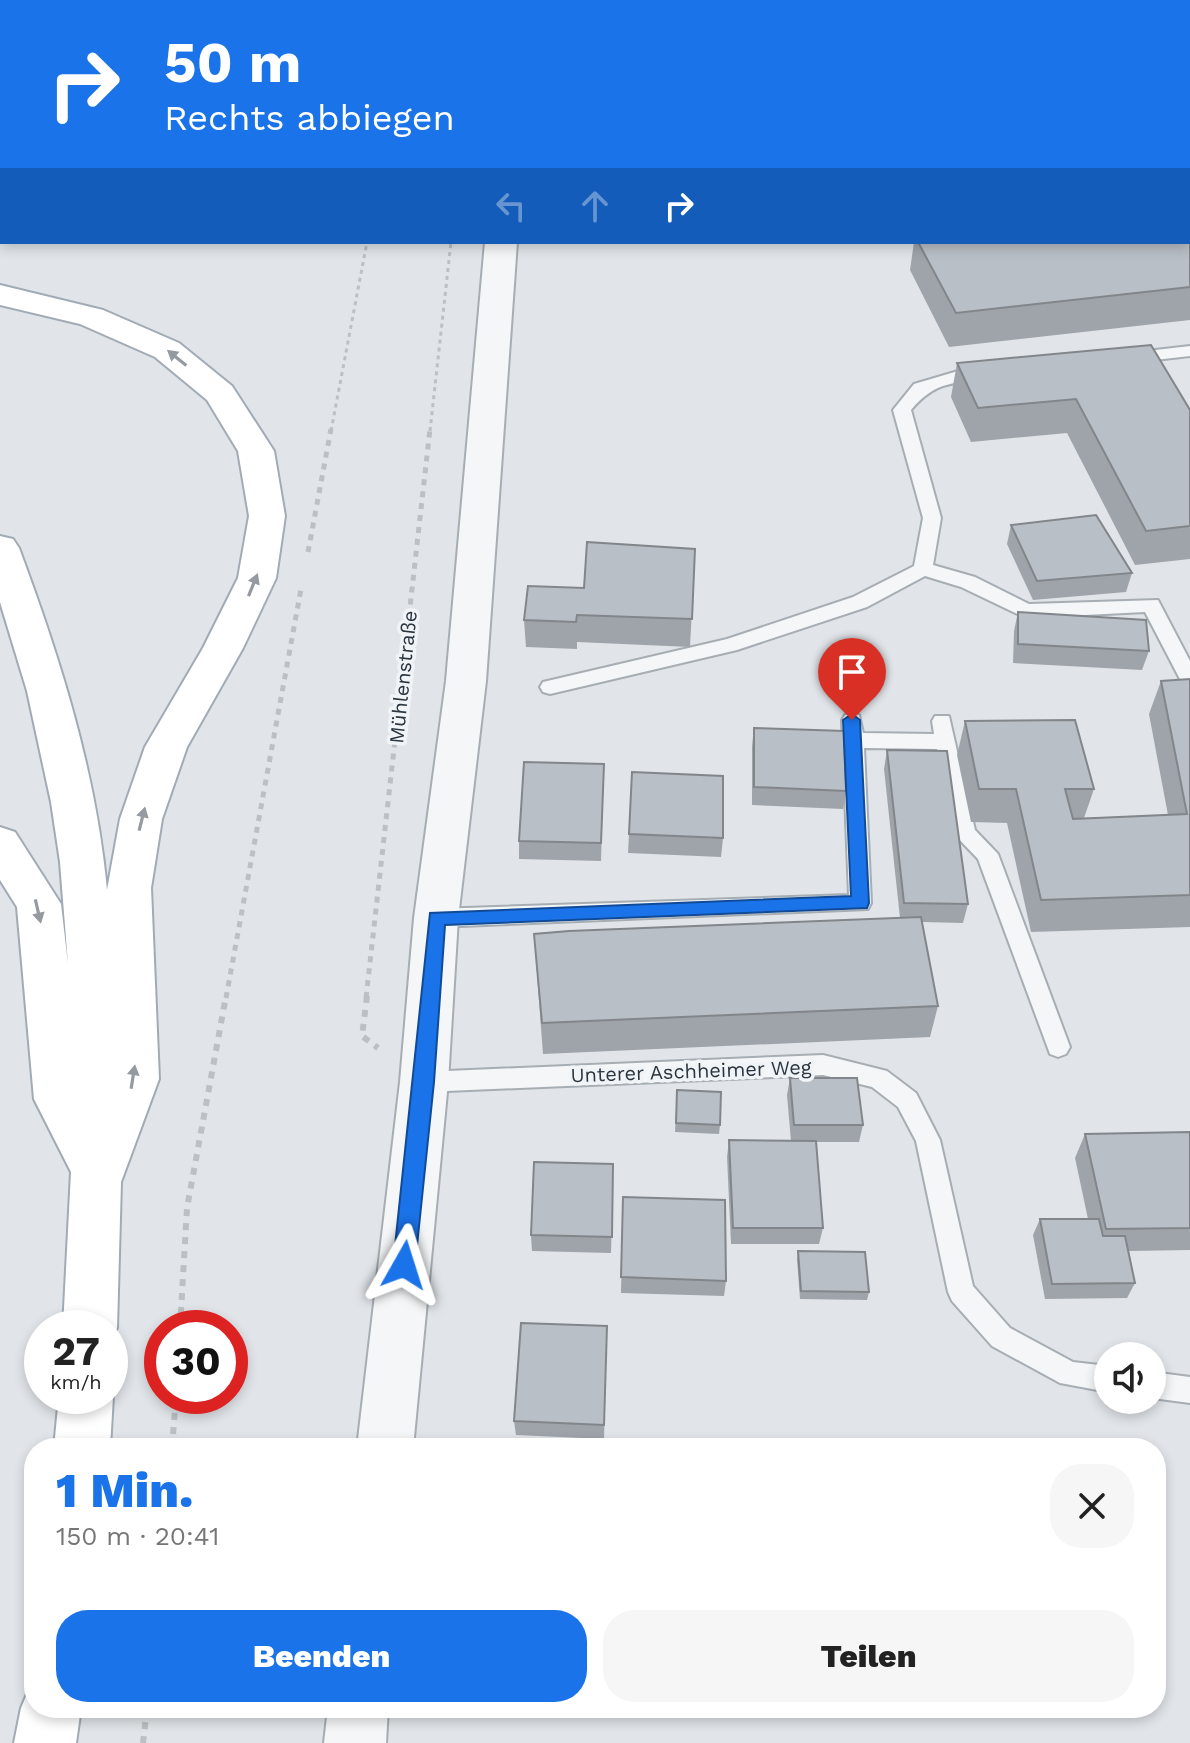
<!DOCTYPE html>
<html lang="de">
<meta charset="utf-8">
<style>
:root{--surface:#fff;--page:#f6f6f6;--text:#222;--muted:#767676;--accent:#1a73e8}
body{margin:0;font-family:"Work Sans",sans-serif;background:var(--page);color:var(--text);height:100vh;display:flex;flex-direction:column;font-size:30px;white-space:nowrap}
*{box-sizing:border-box;margin:0}
p{font-size:26px;color:var(--muted)}
.icon{flex:none;width:44px;height:44px;fill:none;stroke:currentColor;stroke-width:2;stroke-linecap:round;stroke-linejoin:round}
.map{position:relative;flex:1;overflow:hidden}
.panel{position:absolute;left:24px;top:1438px;width:1142px;height:280px;display:flex;flex-direction:column;background:var(--surface);border-radius:32px;box-shadow:0 4px 12px #0003}
.panel>*{flex:none}
.top-card{position:absolute;left:0px;top:0px;width:1190px;height:244px;box-shadow:0 4px 12px #0003;background:#1a73e8;color:#fff;overflow:hidden}
.buttons{position:absolute;left:1094px;top:1342px;display:grid;gap:16px}
.buttons a{display:grid;place-items:center;width:72px;height:72px;border-radius:50%;background:var(--surface);box-shadow:0 4px 12px #0003;font-size:40px}
.speed{position:absolute;left:24px;top:1310px;display:flex;gap:16px;font-size:40px;font-weight:700;text-align:center}
.speed>*{display:grid;place-content:center;width:104px;height:104px;border-radius:50%;background:var(--surface);box-shadow:0 4px 12px #0003;line-height:1}
.speed small{font-size:20px;font-weight:400}
.speed .limit{border:12px solid #d22;background:#fff;color:#111}
.pin{position:absolute;display:grid;place-items:center;width:68px;height:68px;color:#fff;margin:-82px -34px;border-radius:50% 50% 50% 0;rotate:-45deg;box-shadow:0 0 8px #0007}
.pin .icon{rotate:45deg}
.me{position:absolute;width:88px;margin:-44px;rotate:6deg;stroke-linejoin:round;filter:drop-shadow(0 0 6px #0008)}
.turn{display:flex;align-items:center;gap:28px;height:168px;padding:0 32px;font-size:36px}
.turn .icon{width:104px;height:104px;stroke-width:2.5}
.turn b{display:block;font-size:56px;line-height:68px}
.lanes{display:flex;align-items:center;height:76px;padding:0 32px;background:#0003;justify-content:center;gap:40px;direction:ltr}
.lanes .off{opacity:.35}
.round{display:grid;place-items:center;flex:none;width:84px;height:84px;border-radius:32px;background:var(--page)}
.overview{display:flex;align-items:center;justify-content:space-between;height:136px;padding:0 32px}
h1{font-size:48px;font-weight:800;line-height:60px;color:var(--accent)}
.cta{display:flex;gap:16px;margin-top:auto;padding:16px 32px}
.cta a{flex:1;height:92px;border-radius:32px;background:var(--accent);color:#fff;font-size:32px;font-weight:800;line-height:92px;text-align:center}
.cta a+a{background:var(--page);color:var(--text)}
.map>svg:first-child{display:block}
.green{fill:#c9d3c3}
.lines{fill:none;stroke-linecap:round;stroke-linejoin:round}
.service-casing{stroke:#a6adb3;stroke-width:4}
.minor-casing{stroke:#a6adb3;stroke-width:4}
.secondary-casing{stroke:#a6adb3;stroke-width:4}
.primary-casing{stroke:#a1abb5;stroke-width:4}
.path-far2{stroke:#bbc0c4;stroke-width:3;stroke-dasharray:4 4;stroke-linecap:butt}
.path-far1{stroke:#bbc0c4;stroke-width:5;stroke-dasharray:6 6;stroke-linecap:butt}
.path{stroke:#bbc0c4;stroke-width:6;stroke-dasharray:7 7;stroke-linecap:butt}
.service{fill:#f4f6f8;fill-rule:evenodd}
.minor{fill:#f4f6f8;fill-rule:evenodd}
.secondary{fill:#fff;fill-rule:evenodd}
.primary{fill:#fff;fill-rule:evenodd}
.wall{fill:#9fa4aa}
.building{fill:#b9bfc6;stroke:#82868b;stroke-width:2}
.oneway{fill:#949aa0}
.route{fill:#1a73e8;stroke:#114b97;stroke-width:2}
.labels{text-anchor:middle;stroke-width:7;stroke-linejoin:round;paint-order:stroke}
.street-label{font-size:20px;fill:#2a3540;stroke:#f1f4f7}
</style>
<div class="map">
<svg width="1190" height="1743" viewBox="0 0 1190 1743">
<rect width="100%" height="100%" fill="#e1e5e9"/>
<polygon class="green" points="0,0 238,0 2,2 0,108"/>
<g class="lines">
<g class="service-casing">
<g id="service">
<polygon points="1190,346 1190,356 1129,363 1121,358 1129,353"/>
<path d="M984,368L990,369L993,373L990,377C954,385 937,379 911,410L941,518L933,565L975,577L1029,604L1158,600L1190,661V687L1183,685L1145,612L1026,618L961,587L925,576L867,607L737,650L550,694L543,692L540,687L543,682L727,639L853,597L914,566L923,518L893,410L914,384L958,371Z"/>
<polygon points="852,713 859,715 863,733 934,734 932,721 935,716 949,716 975,830 998,854 1070,1047 1066,1054 1058,1057 1050,1054 978,859 954,834 937,749 864,748 871,903 868,909 436,927 428,924 425,918 428,912 436,909 849,895 842,720 845,715"/>
<polygon points="823,1055 887,1071 916,1093 940,1140 973,1286 1010,1328 1073,1362 1108,1366 1108,1392 1060,1383 992,1346 952,1301 948,1292 916,1141 898,1107 872,1087 823,1075 424,1092 415,1089 412,1082 415,1075 424,1072"/>
<polygon points="1152,1372 1190,1377 1190,1403 1152,1398"/>
</g>
</g>
<g class="minor-casing">
<g id="minor">
<rect x="506" y="0" width="26" height="2"/>
<polygon points="485,242 517,242 486,681 458,918 448,1082 413,1448 357,1448 400,1082 414,918 446,681"/>
<polygon points="328,1708 388,1708 386,1743 324,1743"/>
</g>
</g>
<g class="secondary-casing">
<polygon id="secondary" points="0,181 2,181 0,200"/>
</g>
<g class="primary-casing">
<g id="primary">
<path d="M0,285L103,310L179,343L232,386L274,451L285,516L276,578L243,648L187,747L162,819L151,888L159,1079L121,1182L117,1328L110,1343V1328H63L71,1172L34,1099L17,907L0,880V827L15,832L61,904L68,964L60,862L51,802L27,691L0,602V536L13,539L19,548C60,658 96,772 107,890L120,819L145,747L203,648L238,578L249,516L238,451L207,400L155,357L80,324L0,305Z"/>
<polygon points="110,1389 113,1396 110,1448 54,1448 59,1396 110,1396"/>
<polygon points="34,1685 34,1708 81,1708 76,1743 14,1743 21,1708 30,1687"/>
</g>
</g>
<g class="path-far2">
<polyline points="1188,224 1190,227"/>
<polyline points="331,431 367,242"/>
<polyline points="430,431 451,242"/>
</g>
<g class="path-far1">
<polyline points="308,552 331,429"/>
<polyline points="226,998 301,589"/>
<polyline points="366,998 430,429"/>
</g>
<g class="path">
<polyline points="367,996 362,1036 378,1048"/>
<polyline points="180,1328 187,1208 226,996"/>
<polyline points="172,1448 176,1396"/>
<polyline points="143,1743 147,1708"/>
</g>
<use href="#service" class="service"/>
<use href="#minor" class="minor"/>
<use href="#secondary" class="secondary"/>
<use href="#primary" class="primary"/>
</g>
<g class="wall">
<rect x="551" y="0" width="37" height="2"/>
<polygon points="1190,241 1190,320 949,347 910,270 914,242"/>
<polygon points="957,363 1190,410 1190,559 1135,565 1067,433 971,442 951,397"/>
<polygon points="1011,525 1132,573 1126,592 1033,600 1007,544"/>
<polygon points="695,549 690,647 577,642 577,649 526,647 524,620 584,588"/>
<polygon points="1018,612 1149,651 1142,670 1013,663 1014,631"/>
<polygon points="1190,679 1190,927 1031,932 1007,823 971,822 957,755 965,721 1094,789 1084,818 1168,815 1149,714 1161,681"/>
<polygon points="754,728 846,791 843,809 752,805 752,746"/>
<polygon points="887,750 968,904 963,923 922,922 938,1006 930,1037 543,1054 534,934 900,918 884,769"/>
<polygon points="604,764 601,861 519,859 519,841"/>
<polygon points="629,834 723,838 721,857 628,853"/>
<polygon points="790,1078 863,1125 859,1142 816,1142 823,1228 819,1244 731,1244 727,1157 729,1140 791,1141 787,1095"/>
<polygon points="677,1090 720,1125 719,1134 675,1132"/>
<polygon points="1190,1132 1190,1250 1129,1251 1135,1283 1127,1298 1045,1299 1033,1235 1040,1219 1088,1219 1075,1158 1085,1134"/>
<polygon points="613,1164 611,1253 532,1251 531,1235"/>
<polygon points="623,1197 726,1281 724,1296 621,1293"/>
<polygon points="798,1251 869,1292 867,1300 800,1299 797,1259"/>
<polygon points="607,1326 604,1439 516,1435 514,1421"/>
</g>
<g class="building">
<polygon points="634,1 671,2 634,2"/>
<polygon points="1188,238 1190,241 1190,287 956,313 918,242 1188,242"/>
<polygon points="1151,345 1190,410 1190,526 1146,531 1076,399 978,408 957,363"/>
<polygon points="1096,515 1132,573 1037,581 1011,525"/>
<polygon points="587,542 695,549 692,619 577,615 576,622 524,620 528,586 584,588"/>
<polygon points="1018,612 1146,620 1149,651 1018,644"/>
<polygon points="1190,679 1190,895 1041,900 1016,789 979,789 965,721 1075,720 1094,789 1065,789 1073,819 1187,814 1161,681"/>
<polygon points="754,728 844,731 846,791 754,787"/>
<polygon points="887,750 947,751 968,904 904,903"/>
<polygon points="524,762 604,764 601,843 519,841"/>
<polygon points="632,772 723,776 723,838 629,834"/>
<polygon points="921,917 938,1006 542,1023 534,934 569,931"/>
<polygon points="790,1078 857,1078 863,1125 794,1125"/>
<polygon points="677,1090 721,1092 720,1125 676,1123"/>
<polygon points="1190,1132 1190,1228 1106,1229 1085,1134"/>
<polygon points="729,1140 816,1141 823,1228 733,1228"/>
<polygon points="534,1162 613,1164 612,1237 531,1235"/>
<polygon points="623,1197 725,1200 726,1281 621,1277"/>
<polygon points="1040,1219 1099,1219 1103,1236 1125,1236 1135,1283 1052,1284"/>
<polygon points="798,1251 865,1252 869,1292 801,1291"/>
<polygon points="521,1323 607,1326 604,1425 514,1421"/>
</g>
<defs><path id="oneway-solid" d="M-6-.8H1V-3.2L6.5 0L1 3.2V.8H-6Z" transform="scale(2)"/></defs>
<g class="oneway">
<use href="#oneway-solid" transform="translate(177 358) rotate(-141)"/>
<use href="#oneway-solid" transform="translate(253 585) rotate(-68)"/>
<use href="#oneway-solid" transform="translate(142 819) rotate(-76)"/>
<use href="#oneway-solid" transform="translate(38 911) rotate(77)"/>
<use href="#oneway-solid" transform="translate(133 1077) rotate(-81)"/>
</g>
<polygon class="route" points="852,714 860,720 869,903 867,908 445,925 434,1082 415,1265 412,1272 404,1275 397,1272 393,1265 430,913 851,896 843,720"/>
<g class="labels">
<g class="street-label">
<text transform="translate(403 677) rotate(-84)" y="7">Mühlenstraße</text>
<text transform="translate(691 1071) rotate(-2)" y="7">Unterer Aschheimer Weg</text>
</g>
</g>
</svg>
<div class="buttons">
<a><svg class="icon" aria-label="sound" viewBox="0 0 24 24"><path d="M4 9h4l5-4v14l-5-4H4zM17 9q2 3 0 6"/></svg></a>
</div>
<div class="speed"><div>27<small>km/h</small></div><div class="limit">30</div></div>
<div class="pin" style="left:852px;top:720px;background:#d93025"><svg class="icon" aria-label="arrive" viewBox="0 0 24 24"><path d="M6 21V4h12l-3 4 3 4H6"/></svg></div>
<svg class="me" style="left:404px;top:1265px" viewBox="-20 -20 40 40"><path d="M0-17L14 15 0 8-14 15z" fill="#1a73e8" stroke="#fff" stroke-width="4"/></svg>
<div class="top-card">
<div class="turn"><svg class="icon" aria-label="right" viewBox="0 0 24 24"><path d="M7 20v-9h11M14 6l5 5-5 5"/></svg><div><b>50 m</b>Rechts abbiegen</div></div>
<div class="lanes"><svg class="icon off" aria-label="left" viewBox="0 0 24 24"><path d="M17 20v-9H6M10 6l-5 5 5 5"/></svg><svg class="icon off" aria-label="ahead" viewBox="0 0 24 24"><path d="M12 20V5M6 11l6-6 6 6"/></svg><svg class="icon" aria-label="right" viewBox="0 0 24 24"><path d="M7 20v-9h11M14 6l5 5-5 5"/></svg></div>
</div>
<section class="panel">
<div class="overview"><div><h1>1 Min.</h1><p>150 m · 20:41</p></div><a class="round"><svg class="icon" aria-label="close" viewBox="0 0 24 24"><path d="M6 6l12 12M18 6L6 18"/></svg></a></div>
<div class="cta"><a>Beenden</a><a>Teilen</a></div>
</section>
</div>
